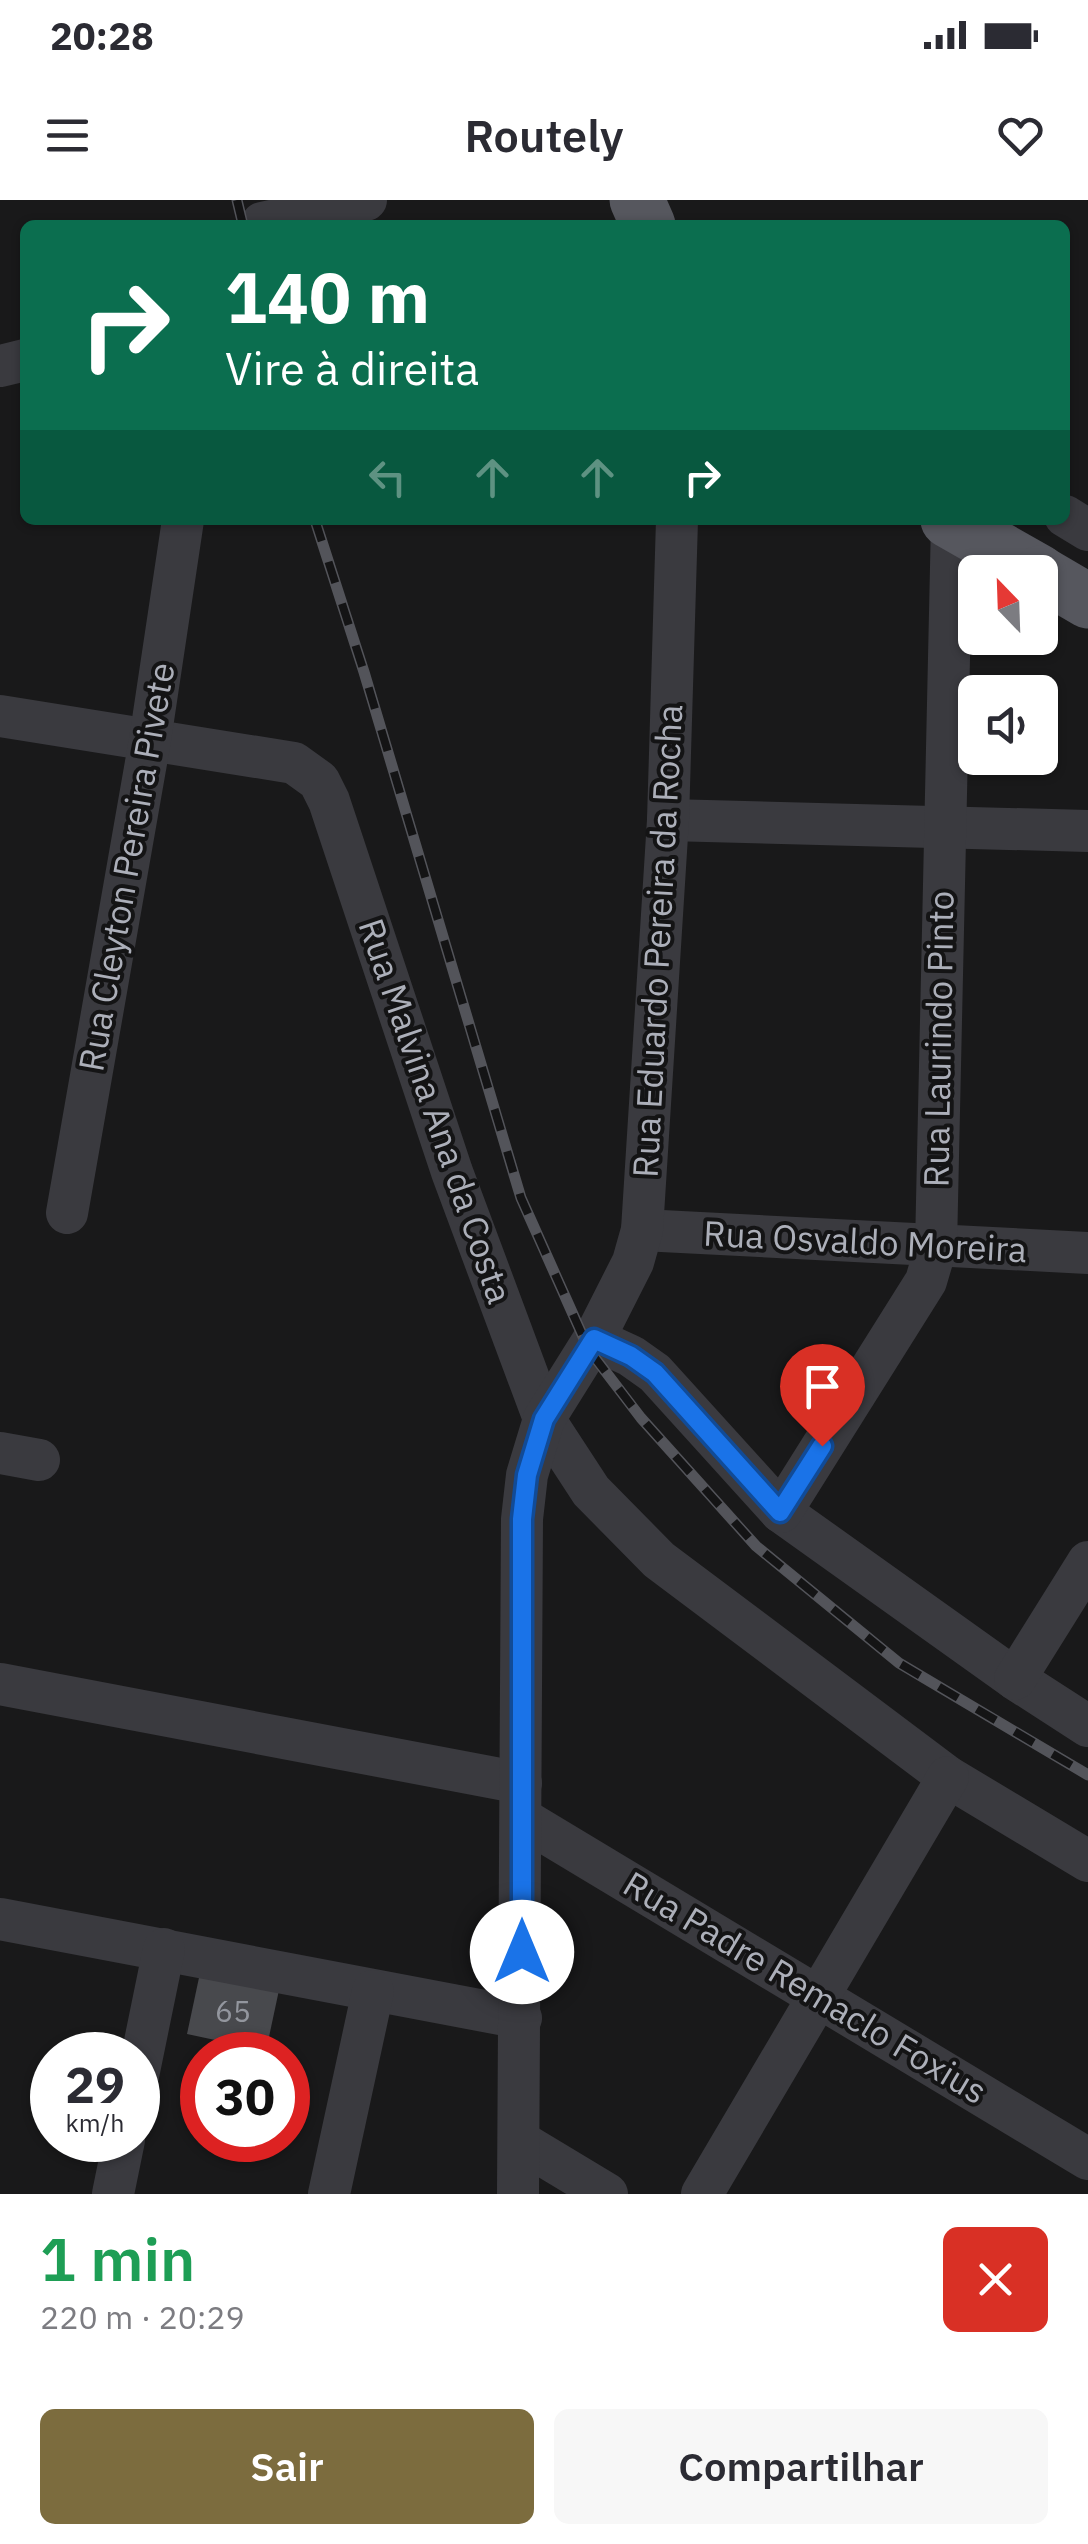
<!DOCTYPE html>
<html lang="pt">
<meta charset="utf-8">
<style>
:root{--surface:#fff;--page:#f7f7f7;--text:#2b2b33;--muted:#7c7c81;--accent:#7c6c3e}
body{margin:0;font-family:"IBM Plex Sans",sans-serif;background:var(--page);color:var(--text);height:100vh;display:flex;flex-direction:column;font-size:38px;white-space:nowrap}
*{box-sizing:border-box;margin:0}
p{font-size:32px;color:var(--muted)}
.icon{flex:none;width:55px;height:55px;fill:none;stroke:currentColor;stroke-width:2;stroke-linecap:round;stroke-linejoin:round}
.map{position:relative;height:1994px;overflow:hidden}
.details{display:flex;flex-direction:column;background:var(--surface);flex:1}
.details>*{flex:none}
.guide{position:absolute;left:20px;top:20px;width:1050px;height:305px;border-radius:15px;box-shadow:0 2px 8px #0004;background:#0b6e4f;color:#fff;overflow:hidden}
.needle{width:65px;rotate:337deg}
.tools{position:absolute;left:958px;top:355px;display:grid;gap:20px}
.tools a{display:grid;place-items:center;width:100px;height:100px;border-radius:15px;background:var(--surface);box-shadow:0 2px 8px #0004;font-size:50px}
.speed{position:absolute;left:30px;top:1832px;display:flex;gap:20px;font-size:50px;font-weight:700;text-align:center}
.speed>*{display:grid;place-content:center;width:130px;height:130px;border-radius:50%;background:var(--surface);box-shadow:0 2px 8px #0004;line-height:1}
.speed small{font-size:25px;font-weight:400}
.speed .limit{border:15px solid #d22;background:#fff;color:#111}
.pin{position:absolute;display:grid;place-items:center;width:85px;height:85px;color:#fff;margin:-102px -42px;border-radius:50% 50% 50% 0;rotate:-45deg;box-shadow:0 0 10px #0007}
.pin .icon{rotate:45deg}
.me{position:absolute;width:110px;margin:-55px;rotate:0deg;stroke-linejoin:round;filter:drop-shadow(0 0 8px #0008)}
.turn{display:flex;align-items:center;gap:35px;height:210px;padding:0 40px;font-size:45px}
.turn .icon{width:130px;height:130px;stroke-width:2.5}
.turn b{display:block;font-size:70px;line-height:85px}
.lanes{display:flex;align-items:center;height:95px;padding:0 40px;background:#0003;justify-content:center;gap:50px;direction:ltr}
.lanes .off{opacity:.35}
.round{display:grid;place-items:center;flex:none;width:105px;height:105px;border-radius:15px;background:var(--page)}
.overview{display:flex;align-items:center;justify-content:space-between;height:170px;padding:0 40px}
h1{font-size:60px;font-weight:600;line-height:75px;color:#1e9e55}
.action{display:flex;gap:20px;margin-top:auto;padding:20px 40px}
.action a{flex:1;height:115px;border-radius:15px;background:var(--accent);color:#fff;font-size:40px;font-weight:600;line-height:115px;text-align:center}
.action a+a{background:var(--page);color:var(--text)}
.status{display:flex;justify-content:space-between;align-items:center;height:70px;padding:0 50px;background:var(--surface);direction:ltr}
.status svg{height:28px;fill:currentColor}
header{display:flex;justify-content:space-between;align-items:center;height:130px;padding:0 40px;background:var(--surface);font-size:45px;font-weight:600}
.map>svg:first-child{display:block}
.building{fill:#48494d}
.lines{fill:none;stroke-linecap:round;stroke-linejoin:round}
.minor{stroke:#3a3a3f;stroke-width:42}
.major{stroke:#56575e;stroke-width:55}
.rail-casing{stroke:#53545a;stroke-width:11}
.rail{stroke:#141415;stroke-width:8;stroke-dasharray:22;stroke-linecap:butt}
.route-casing{stroke:#114b97;stroke-width:25}
.route{stroke:#1a73e8;stroke-width:18}
.labels{text-anchor:middle;stroke-width:8;stroke-linejoin:round;paint-order:stroke}
.number-label{font-size:30px;fill:#93969e}
.street-label{font-size:35px;fill:#acafb9;stroke:#141415}
</style>
<div class="status"><b>20:28</b><svg viewBox="0 0 49 12"><path d="M0 12V9h3v3zM5 12V6h3v6zM10 12V3h3v9zM15 12V0h3v12zM26 1h20v11H26zM47 4h2v5h-2z"/></svg></div>
<header><svg class="icon" aria-label="menu" viewBox="0 0 24 24"><path d="M4 6h16M4 12h16M4 18h16"/></svg>Routely<svg class="icon" aria-label="heart" viewBox="0 0 24 24"><path d="M12 20l-8-8c-3-5 5-10 8-4 3-6 11-1 8 4z"/></svg></header>
<div class="map">
<svg width="1088" height="1994" viewBox="0 0 1088 1994">
<rect width="100%" height="100%" fill="#19191a"/>
<polygon class="building" points="200,1773 279,1790 266,1851 187,1834"/>
<g class="lines">
<g class="minor">
<polyline points="262,23 366,0"/>
<polyline points="0,166 25,160"/>
<polyline points="1065,316 1088,330"/>
<polyline points="0,516 294,563 319,581 329,601 452,972 544,1219 591,1291 659,1360 948,1577 1088,1661"/>
<polyline points="668,620 1088,631"/>
<polyline points="67,1013 150,540 183,320"/>
<polyline points="642,1030 1088,1053"/>
<polyline points="594,1139 631,1156 655,1173 781,1312 1015,1479 1088,1526"/>
<polyline points="0,1253 39,1260"/>
<polyline points="781,1312 926,1081 936,1047 952,322"/>
<polyline points="1015,1479 1088,1362"/>
<polyline points="0,1484 521,1583"/>
<polyline points="521,1618 1088,1959"/>
<polyline points="0,1719 521,1818"/>
<polyline points="138,1876 164,1749"/>
<polyline points="519,1941 607,1994"/>
<polyline points="113,1994 124,1940"/>
<polyline points="329,1994 373,1791"/>
<polyline points="518,1994 522,1319 527,1275 544,1219 594,1139 633,1062 642,1030 668,620 677,320"/>
<polyline points="702,1994 948,1577"/>
</g>
<g class="major">
<polyline points="637,0 648,25"/>
<polyline points="948,320 1039,372"/>
<polyline points="1040,373 1088,401"/>
</g>
<g class="rail-casing">
<g id="rail">
<polyline points="237,0 243,25"/>
<polyline points="315,320 364,472 521,998 589,1150 641,1218 756,1346 899,1463 1088,1575"/>
</g>
</g>
<use href="#rail" class="rail"/>
</g>
<g class="lines">
<g class="route-casing">
<polyline id="route" points="522,1752 522,1319 527,1275 544,1219 594,1139 631,1156 655,1173 780,1312 822,1246"/>
</g>
<use href="#route" class="route"/>
</g>
<g class="labels">
<g class="number-label">
<text x="233" y="1822">65</text>
</g>
<g class="street-label">
<text transform="translate(127 667) rotate(-80)" y="12">Rua Cleyton Pereira Pivete</text>
<text transform="translate(658 741) rotate(-87)" y="12">Rua Eduardo Pereira da Rocha</text>
<text transform="translate(939 839) rotate(-89)" y="12">Rua Laurindo Pinto</text>
<text transform="translate(435 911) rotate(71)" y="12">Rua Malvina Ana da Costa</text>
<text transform="translate(865 1042) rotate(3)" y="12">Rua Osvaldo Moreira</text>
<text transform="translate(805 1788) rotate(31)" y="12">Rua Padre Remaclo Foxius</text>
</g>
</g>
</svg>
<div class="tools">
<a><svg class="needle" viewBox="-14 -14 28 28"><path d="M0-13l5 13h-10z" fill="#e53935"/><path d="M0 13l5-13h-10z" fill="#7c7c81"/></svg></a>
<a><svg class="icon" aria-label="sound" viewBox="0 0 24 24"><path d="M4 9h4l5-4v14l-5-4H4zM17 9q2 3 0 6"/></svg></a>
</div>
<div class="speed"><div>29<small>km/h</small></div><div class="limit">30</div></div>
<div class="pin" style="left:822px;top:1246px;background:#d93025"><svg class="icon" aria-label="arrive" viewBox="0 0 24 24"><path d="M6 21V4h12l-3 4 3 4H6"/></svg></div>
<svg class="me" style="left:522px;top:1752px" viewBox="-20 -20 40 40"><circle r="19" fill="#fff"/><path d="M0-13L10 11 0 6-10 11z" fill="#1a73e8"/></svg>
<div class="guide">
<div class="turn"><svg class="icon" aria-label="right" viewBox="0 0 24 24"><path d="M7 20v-9h11M14 6l5 5-5 5"/></svg><div><b>140 m</b>Vire à direita</div></div>
<div class="lanes"><svg class="icon off" aria-label="left" viewBox="0 0 24 24"><path d="M17 20v-9H6M10 6l-5 5 5 5"/></svg><svg class="icon off" aria-label="ahead" viewBox="0 0 24 24"><path d="M12 20V5M6 11l6-6 6 6"/></svg><svg class="icon off" aria-label="ahead" viewBox="0 0 24 24"><path d="M12 20V5M6 11l6-6 6 6"/></svg><svg class="icon" aria-label="right" viewBox="0 0 24 24"><path d="M7 20v-9h11M14 6l5 5-5 5"/></svg></div>
</div>
</div>
<section class="details">
<div class="overview"><div><h1>1 min</h1><p>220 m · 20:29</p></div><a class="round" style="background:#d93025;color:#fff"><svg class="icon" aria-label="close" viewBox="0 0 24 24"><path d="M6 6l12 12M18 6L6 18"/></svg></a></div>
<div class="action"><a>Sair</a><a>Compartilhar</a></div>
</section>
